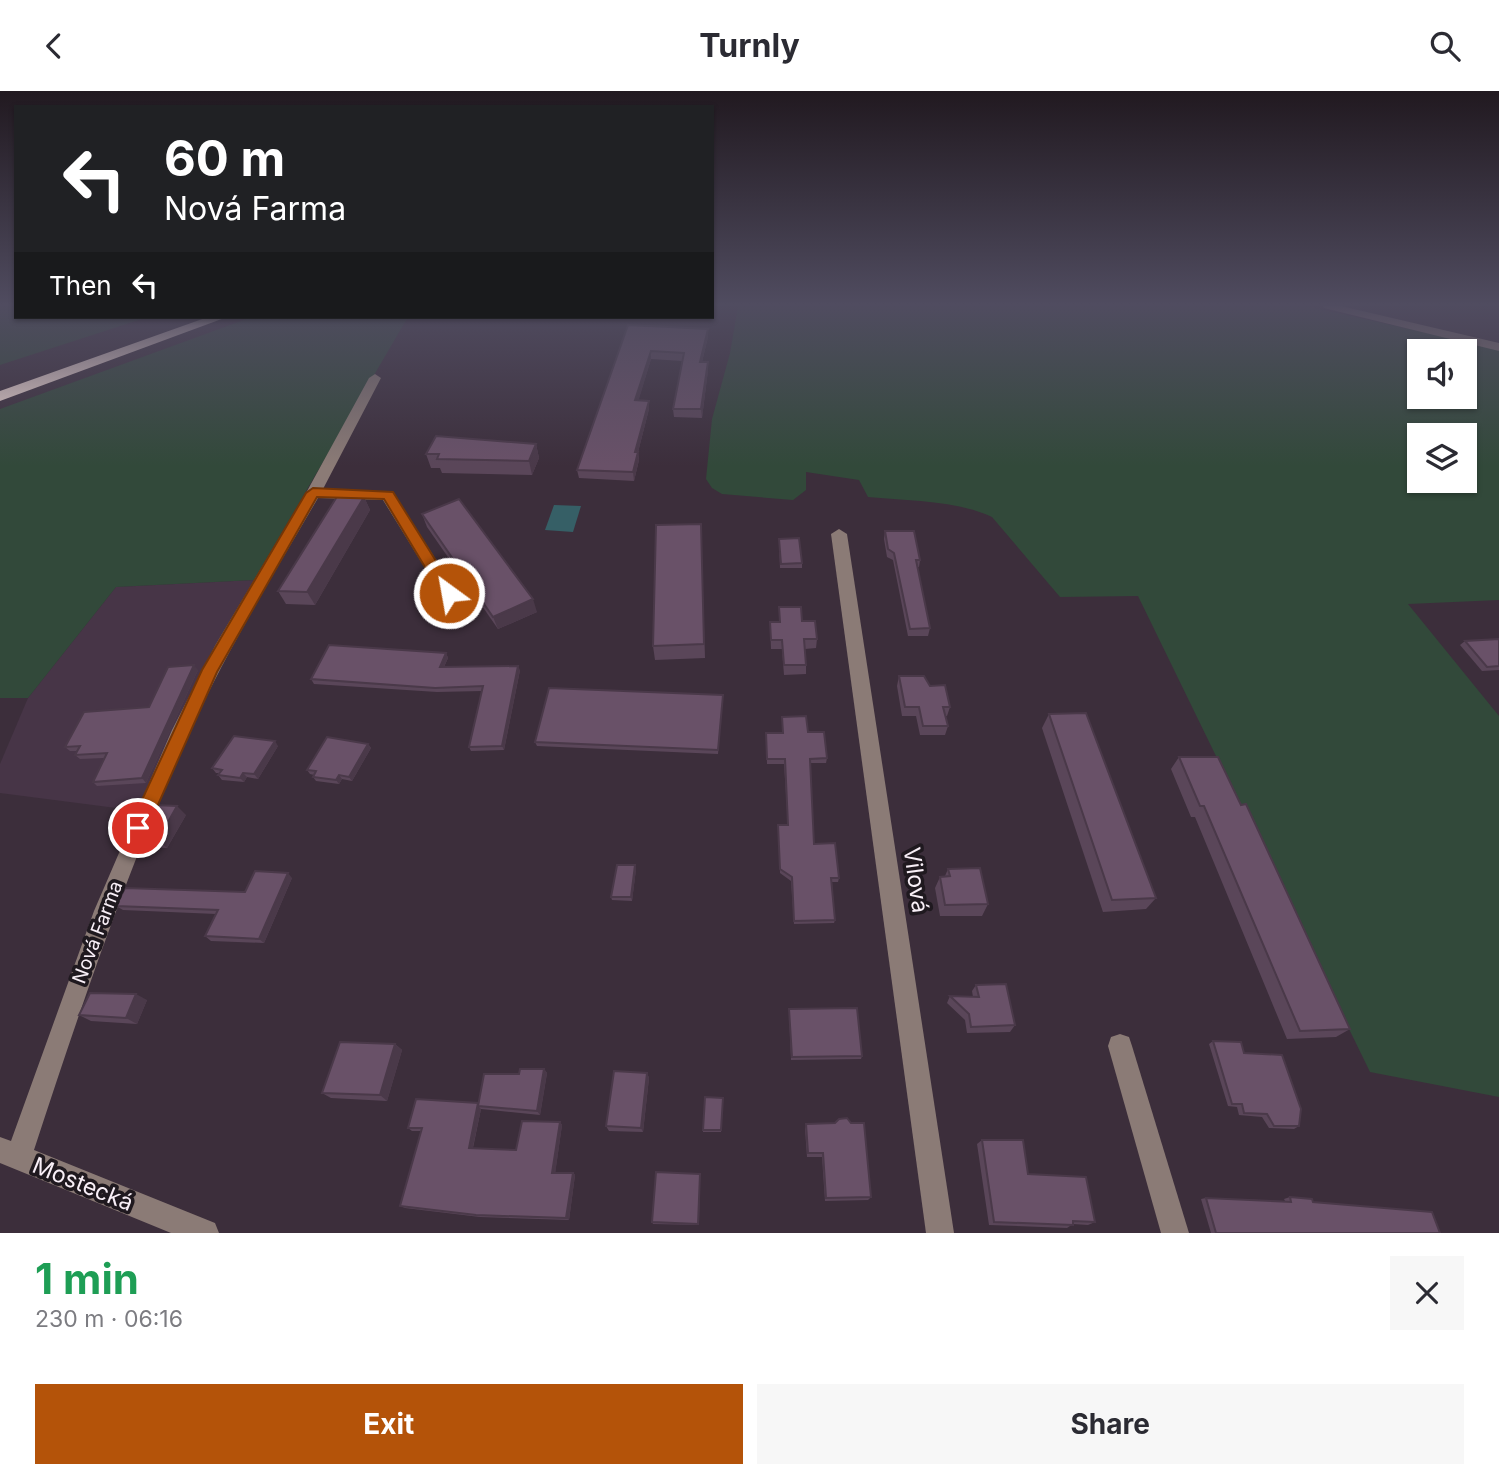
<!DOCTYPE html>
<meta charset="utf-8">
<style>
:root{--surface:#fff;--page:#f7f7f7;--text:#2b2b33;--muted:#7c7c81;--accent:#b45309}
body{margin:0;font-family:Inter,sans-serif;background:var(--page);color:var(--text);height:100vh;display:flex;flex-direction:column;font-size:26px;white-space:nowrap}
*{box-sizing:border-box;margin:0}
p{font-size:23px;color:var(--muted)}
.icon{flex:none;width:38px;height:38px;fill:none;stroke:currentColor;stroke-width:2;stroke-linecap:round;stroke-linejoin:round}
.map{position:relative;height:1142px;overflow:hidden}
.side{display:flex;flex-direction:column;background:var(--surface);flex:1}
.side>*{flex:none}
.guide{position:absolute;left:14px;top:14px;width:700px;height:214px;border-radius:0px;box-shadow:0 2px 5px #0004;background:#202124;color:#fff;overflow:hidden}
.controls{position:absolute;left:1407px;top:248px;display:grid;gap:14px}
.controls a{display:grid;place-items:center;width:70px;height:70px;border-radius:0px;background:var(--surface);box-shadow:0 2px 5px #0004;font-size:35px}
.pin{position:absolute;display:grid;place-items:center;width:60px;height:60px;color:#fff;margin:-30px;border:4px solid #fff;border-radius:50%;box-shadow:0 2px 7px #0007}
.me{position:absolute;width:77px;margin:-38px;rotate:328deg;stroke-linejoin:round;filter:drop-shadow(0 0 5px #0008)}
.turn{display:flex;align-items:center;gap:24px;height:147px;padding:0 35px;font-size:32px}
.turn .icon{width:91px;height:91px;stroke-width:2.5}
.turn b{display:block;font-size:49px;line-height:60px}
.then{display:flex;align-items:center;height:66px;padding:0 35px;background:#0003;gap:14px;font-size:26px}
.round{display:grid;place-items:center;flex:none;width:74px;height:74px;border-radius:0px;background:var(--page)}
.head{display:flex;align-items:center;justify-content:space-between;height:119px;padding:0 35px}
h1{font-size:42px;font-weight:700;line-height:52px;color:#1e9e55}
.cta{display:flex;gap:14px;margin-top:auto;padding:14px 35px}
.cta a{flex:1;height:80px;border-radius:0px;background:var(--accent);color:#fff;font-size:28px;font-weight:700;line-height:80px;text-align:center}
.cta a+a{background:var(--page);color:var(--text)}
header{display:flex;justify-content:space-between;align-items:center;height:91px;padding:0 35px;background:var(--surface);font-size:32px;font-weight:700}
.map>svg:first-child{display:block}
.built{fill:#473547}
.green{fill:#32493a;fill-rule:evenodd}
.water{fill:#365f66}
.lines{fill:none;stroke-linecap:round;stroke-linejoin:round}
.minor{fill:#8b7b76;fill-rule:evenodd}
.highway{fill:#fae2da;fill-rule:evenodd}
.wall{fill:#5a4659}
.shaded-wall{fill:#4a3949}
.building{fill:#695168;stroke:#4a3949;stroke-width:2}
.route{fill:#b45309;stroke:#753606;stroke-width:2}
.labels{text-anchor:middle;stroke-width:7;stroke-linejoin:round;paint-order:stroke}
.street-label{font-size:19px;fill:#f8eff7;stroke:#1f191f}
.near-street-label{font-size:23px;fill:#f8eff7;stroke:#1f191f}
</style>
<header><svg class="icon" aria-label="back" viewBox="0 0 24 24"><path d="M15 5l-7 7 7 7"/></svg>Turnly<svg class="icon" aria-label="search" viewBox="0 0 24 24"><circle cx="10" cy="10" r="6"/><path d="M15 15l6 6"/></svg></header>
<div class="map">
<svg width="1499" height="1142" viewBox="0 0 1499 1142">
<rect width="100%" height="100%" fill="#3c2e3b"/>
<polygon class="built" points="254,489 139,715 124,718 0,702 0,673 28,607 116,496"/>
<g class="green">
<polygon points="0,215 16,215 16,226 148,226 0,274"/>
<path d="M738,215H1306L1499,258V509L1408,513L1499,625V1006L1370,981L1138,505L1060,506L992,426C956,409 907,410 868,406L859,389L806,381V399L793,409L722,403L712,397L706,388L712,328L730,262ZM1419,261H1465V306H1419ZM1419,345H1465V390H1419Z"/>
<polygon points="252,226 408,226 254,489 116,496 28,607 0,607 0,318"/>
</g>
<polygon class="water" points="554,414 581,415 573,441 545,439"/>
<g class="lines">
<g class="minor">
<polygon points="1323,215 1341,215 1499,252 1499,260 1324,217"/>
<path d="M375,283L381,287L323,398L393,401L457,502L455,506H443L383,409L318,407C273,484 227,559 190,640C128,776 80,918 34,1059L215,1132L219,1142H171L0,1072V1046L11,1050L94,820L172,639L216,553L306,402L369,287Z"/>
<polygon points="839,438 847,443 954,1142 926,1142 831,443"/>
<polygon points="1120,943 1129,946 1132,955 1189,1142 1161,1142 1108,955 1111,946"/>
</g>
<polygon class="highway" points="208,226 227,226 0,310 0,300"/>
</g>
<g class="wall">
<polygon points="628,234 708,246 702,271 708,271 708,279 702,327 674,326 673,318 682,270 651,268 638,310 649,318 638,361 639,369 634,390 579,387 577,379"/>
<polygon points="536,353 539,367 532,384 442,382 440,377 431,377 426,363"/>
<polygon points="364,406 370,419 315,514 286,513 278,500"/>
<polygon points="422,423 537,521 498,538 427,436"/>
<polygon points="701,433 705,567 655,569 653,555"/>
<polygon points="885,440 920,469 919,476 917,476 930,537 928,545 908,545 893,469 887,466 884,448"/>
<polygon points="779,453 802,472 802,477 780,477"/>
<polygon points="779,516 802,530 817,548 816,557 805,558 806,574 806,583 784,584 782,558 771,558 770,531 779,531"/>
<polygon points="1499,548 1499,579 1482,580 1460,554 1465,550"/>
<polygon points="446,562 448,567 444,576 520,579 504,659 471,660 469,656 482,600 437,601 314,593 311,588"/>
<polygon points="198,579 146,692 97,695 93,691 104,667 80,668 75,664 77,660 70,660 65,656 149,616"/>
<polygon points="899,585 930,595 950,616 947,625 945,625 948,635 945,644 920,644 916,625 902,625 897,595"/>
<polygon points="723,604 718,663 537,655 535,651"/>
<polygon points="1049,623 1156,807 1146,818 1103,821 1042,637"/>
<polygon points="808,641 827,667 826,672 810,672 814,753 839,787 838,791 832,791 835,829 834,832 794,833 791,790 780,782 778,739 788,734 784,673 767,673 766,642"/>
<polygon points="368,653 371,657 352,690 342,688 339,693 316,690 313,686 314,684 310,683 307,679"/>
<polygon points="278,655 258,688 247,686 244,691 222,689 218,684 219,682 216,682 212,677"/>
<polygon points="1179,666 1241,714 1350,938 1336,946 1287,948 1195,726 1191,726 1171,678"/>
<polygon points="186,724 167,757 144,756 134,748"/>
<polygon points="635,774 636,778 632,810 612,809 611,806"/>
<polygon points="948,778 988,813 982,825 940,825 935,797 940,786 945,785"/>
<polygon points="292,787 264,852 211,850 205,845 216,823 123,819 116,815 245,801"/>
<polygon points="976,894 1015,934 1010,941 967,942 965,929 947,912 950,905 973,906 972,900"/>
<polygon points="147,909 137,933 91,930 79,924"/>
<polygon points="789,921 862,965 861,968 791,969"/>
<polygon points="1213,950 1244,962 1299,1035 1294,1038 1269,1037 1262,1026 1239,1024 1237,1016 1228,1015 1209,953"/>
<polygon points="395,953 402,959 387,1010 331,1007 322,1002"/>
<polygon points="544,978 547,982 540,1024 481,1018 473,1057 516,1059 560,1031 562,1034 555,1082 573,1082 575,1084 569,1129 480,1126 405,1117 400,1115 421,1040 412,1040 408,1037 478,1012"/>
<polygon points="647,982 649,987 643,1041 609,1040 606,1035"/>
<polygon points="723,1007 721,1041 703,1041 703,1039"/>
<polygon points="851,1032 871,1106 868,1109 825,1110 822,1066 807,1066 805,1038 806,1033"/>
<polygon points="982,1049 1028,1083 1095,1131 1088,1134 1073,1133 1067,1137 989,1134 977,1053"/>
<polygon points="700,1085 699,1134 653,1133 652,1131"/>
<polygon points="1290,1106 1313,1111 1440,1142 1211,1142 1201,1108 1206,1107 1285,1110 1284,1108"/>
</g>
<g class="shaded-wall">
<polygon points="708,238 708,246 700,279 700,271"/>
<polygon points="651,260 651,268 636,318 635,309"/>
<polygon points="708,271 708,279 702,327 701,318"/>
<polygon points="649,310 649,318 636,369 635,361"/>
<polygon points="536,353 539,367 532,384 529,370"/>
<polygon points="638,361 639,369 634,390 633,381"/>
<polygon points="364,406 370,419 315,514 307,501"/>
<polygon points="533,508 537,521 498,538 493,526"/>
<polygon points="446,562 448,567 442,580 440,576"/>
<polygon points="194,574 198,579 146,692 142,687"/>
<polygon points="518,575 520,579 504,659 502,655"/>
<polygon points="275,650 278,655 258,688 254,683"/>
<polygon points="368,653 371,657 352,690 349,686"/>
<polygon points="243,682 247,686 244,691 240,687"/>
<polygon points="339,684 342,688 339,693 336,689"/>
<polygon points="177,715 186,724 167,757 158,749"/>
<polygon points="635,774 636,778 632,810 631,806"/>
<polygon points="288,782 292,787 264,852 259,848"/>
<polygon points="136,903 147,909 137,933 126,927"/>
<polygon points="395,953 402,959 387,1010 380,1004"/>
<polygon points="544,978 547,982 540,1024 537,1020"/>
<polygon points="647,982 649,987 643,1041 641,1037"/>
<polygon points="478,1015 481,1018 472,1060 469,1057"/>
<polygon points="560,1031 562,1034 555,1084 552,1082"/>
<polygon points="573,1082 575,1084 569,1129 566,1127"/>
</g>
<g class="building">
<polygon points="628,234 708,238 700,271 708,271 701,318 673,318 684,262 651,260 635,309 649,310 635,361 638,361 633,381 577,379"/>
<polygon points="436,345 536,353 529,370 437,368 439,363 426,363"/>
<polygon points="338,404 364,406 307,501 278,500"/>
<polygon points="459,408 533,508 493,526 422,423"/>
<polygon points="701,433 704,553 653,555 656,434"/>
<polygon points="885,440 914,440 920,469 916,469 930,537 910,538 894,462 888,458"/>
<polygon points="799,447 802,472 781,473 779,448"/>
<polygon points="779,516 801,516 802,530 815,530 817,548 804,548 806,574 784,574 782,549 771,549 770,531 780,531"/>
<polygon points="1499,548 1499,575 1487,576 1465,550"/>
<polygon points="329,554 446,562 440,576 518,575 502,655 469,656 483,595 435,597 311,588"/>
<polygon points="194,574 142,687 93,691 107,662 75,664 80,655 65,656 84,621 149,616 168,576"/>
<polygon points="899,585 924,585 930,595 945,594 950,616 943,616 948,635 923,635 919,616 905,616"/>
<polygon points="549,597 723,604 718,659 535,651"/>
<polygon points="1086,622 1156,807 1112,809 1049,623"/>
<polygon points="806,625 808,641 824,641 827,667 810,668 814,753 835,752 839,787 831,787 835,829 794,830 792,786 780,778 778,734 788,734 785,668 767,668 766,642 783,642 782,626"/>
<polygon points="234,645 275,650 254,683 243,682 240,687 218,684 222,679 212,677"/>
<polygon points="327,646 368,653 349,686 339,684 336,689 313,686 316,680 307,679"/>
<polygon points="1179,666 1218,666 1241,714 1246,713 1350,938 1300,940 1204,715 1200,715"/>
<polygon points="153,714 177,715 158,749 134,748"/>
<polygon points="617,774 635,774 631,806 611,806"/>
<polygon points="980,777 988,813 945,814 940,786 950,785 948,778"/>
<polygon points="255,780 288,782 259,848 205,845 218,819 116,815 125,797 245,801"/>
<polygon points="1006,893 1015,934 971,936 969,923 950,905 979,906 976,894"/>
<polygon points="90,902 136,903 126,927 79,924"/>
<polygon points="857,917 862,965 792,966 789,918"/>
<polygon points="1213,950 1241,951 1244,962 1282,964 1301,1018 1299,1035 1274,1035 1267,1023 1244,1022 1242,1013 1232,1013"/>
<polygon points="340,951 395,953 380,1004 322,1002"/>
<polygon points="520,978 544,978 537,1020 478,1015 484,983 519,983"/>
<polygon points="614,980 647,982 641,1037 606,1035"/>
<polygon points="705,1006 723,1007 721,1039 703,1039"/>
<polygon points="416,1008 478,1012 469,1057 516,1059 522,1030 560,1031 552,1082 573,1082 566,1127 476,1124 400,1115 422,1037 408,1037"/>
<polygon points="847,1027 851,1032 864,1032 871,1106 826,1107 823,1062 808,1062 806,1033 835,1032 839,1028"/>
<polygon points="982,1049 1023,1049 1028,1083 1086,1086 1095,1131 1073,1130 1073,1134 994,1131"/>
<polygon points="656,1081 700,1083 698,1133 652,1131"/>
<polygon points="1290,1106 1312,1108 1313,1111 1432,1121 1440,1142 1216,1142 1206,1107 1291,1111"/>
</g>
<linearGradient id="sky" x2="0" y2="1"><stop stop-color="#211920"/><stop offset="0.57" stop-color="#504c60"/><stop offset="1" stop-color="#504c60" stop-opacity="0"/></linearGradient>
<rect width="1499" height="375" fill="url(#sky)"/>
<polygon class="route" points="313,397 393,401 456,502 449,507 443,506 384,408 317,406 217,581 145,743 132,743 129,737 202,579 306,402"/>
<g class="labels">
<g class="street-label">
<text transform="translate(97 841) rotate(-69)" y="7">Nová Farma</text>
</g>
<g class="near-street-label">
<text transform="translate(916 789) rotate(82)" y="8">Vilová</text>
<text transform="translate(83 1093) rotate(22)" y="8">Mostecká</text>
</g>
</g>
</svg>
<div class="controls">
<a><svg class="icon" aria-label="sound" viewBox="0 0 24 24"><path d="M4 9h4l5-4v14l-5-4H4zM17 9q2 3 0 6"/></svg></a>
<a><svg class="icon" aria-label="layers" viewBox="0 0 24 24"><path d="M12 4l9 5-9 5-9-5zM3 14l9 5 9-5"/></svg></a>
</div>
<div class="pin" style="left:138px;top:737px;background:#d93025"><svg class="icon" aria-label="arrive" viewBox="0 0 24 24"><path d="M6 21V4h12l-3 4 3 4H6"/></svg></div>
<svg class="me" style="left:449px;top:502px" viewBox="-20 -20 40 40"><circle r="17" fill="#b45309" stroke="#fff" stroke-width="3"/><path d="M0-11L8 9 0 5-8 9z" fill="#fff"/></svg>
<div class="guide">
<div class="turn"><svg class="icon" aria-label="left" viewBox="0 0 24 24"><path d="M17 20v-9H6M10 6l-5 5 5 5"/></svg><div><b>60 m</b>Nová Farma</div></div>
<div class="then">Then<svg class="icon" aria-label="left" viewBox="0 0 24 24"><path d="M17 20v-9H6M10 6l-5 5 5 5"/></svg></div>
</div>
</div>
<section class="side">
<div class="head"><div><h1>1 min</h1><p>230 m · 06:16</p></div><a class="round"><svg class="icon" aria-label="close" viewBox="0 0 24 24"><path d="M6 6l12 12M18 6L6 18"/></svg></a></div>
<div class="cta"><a>Exit</a><a>Share</a></div>
</section>
